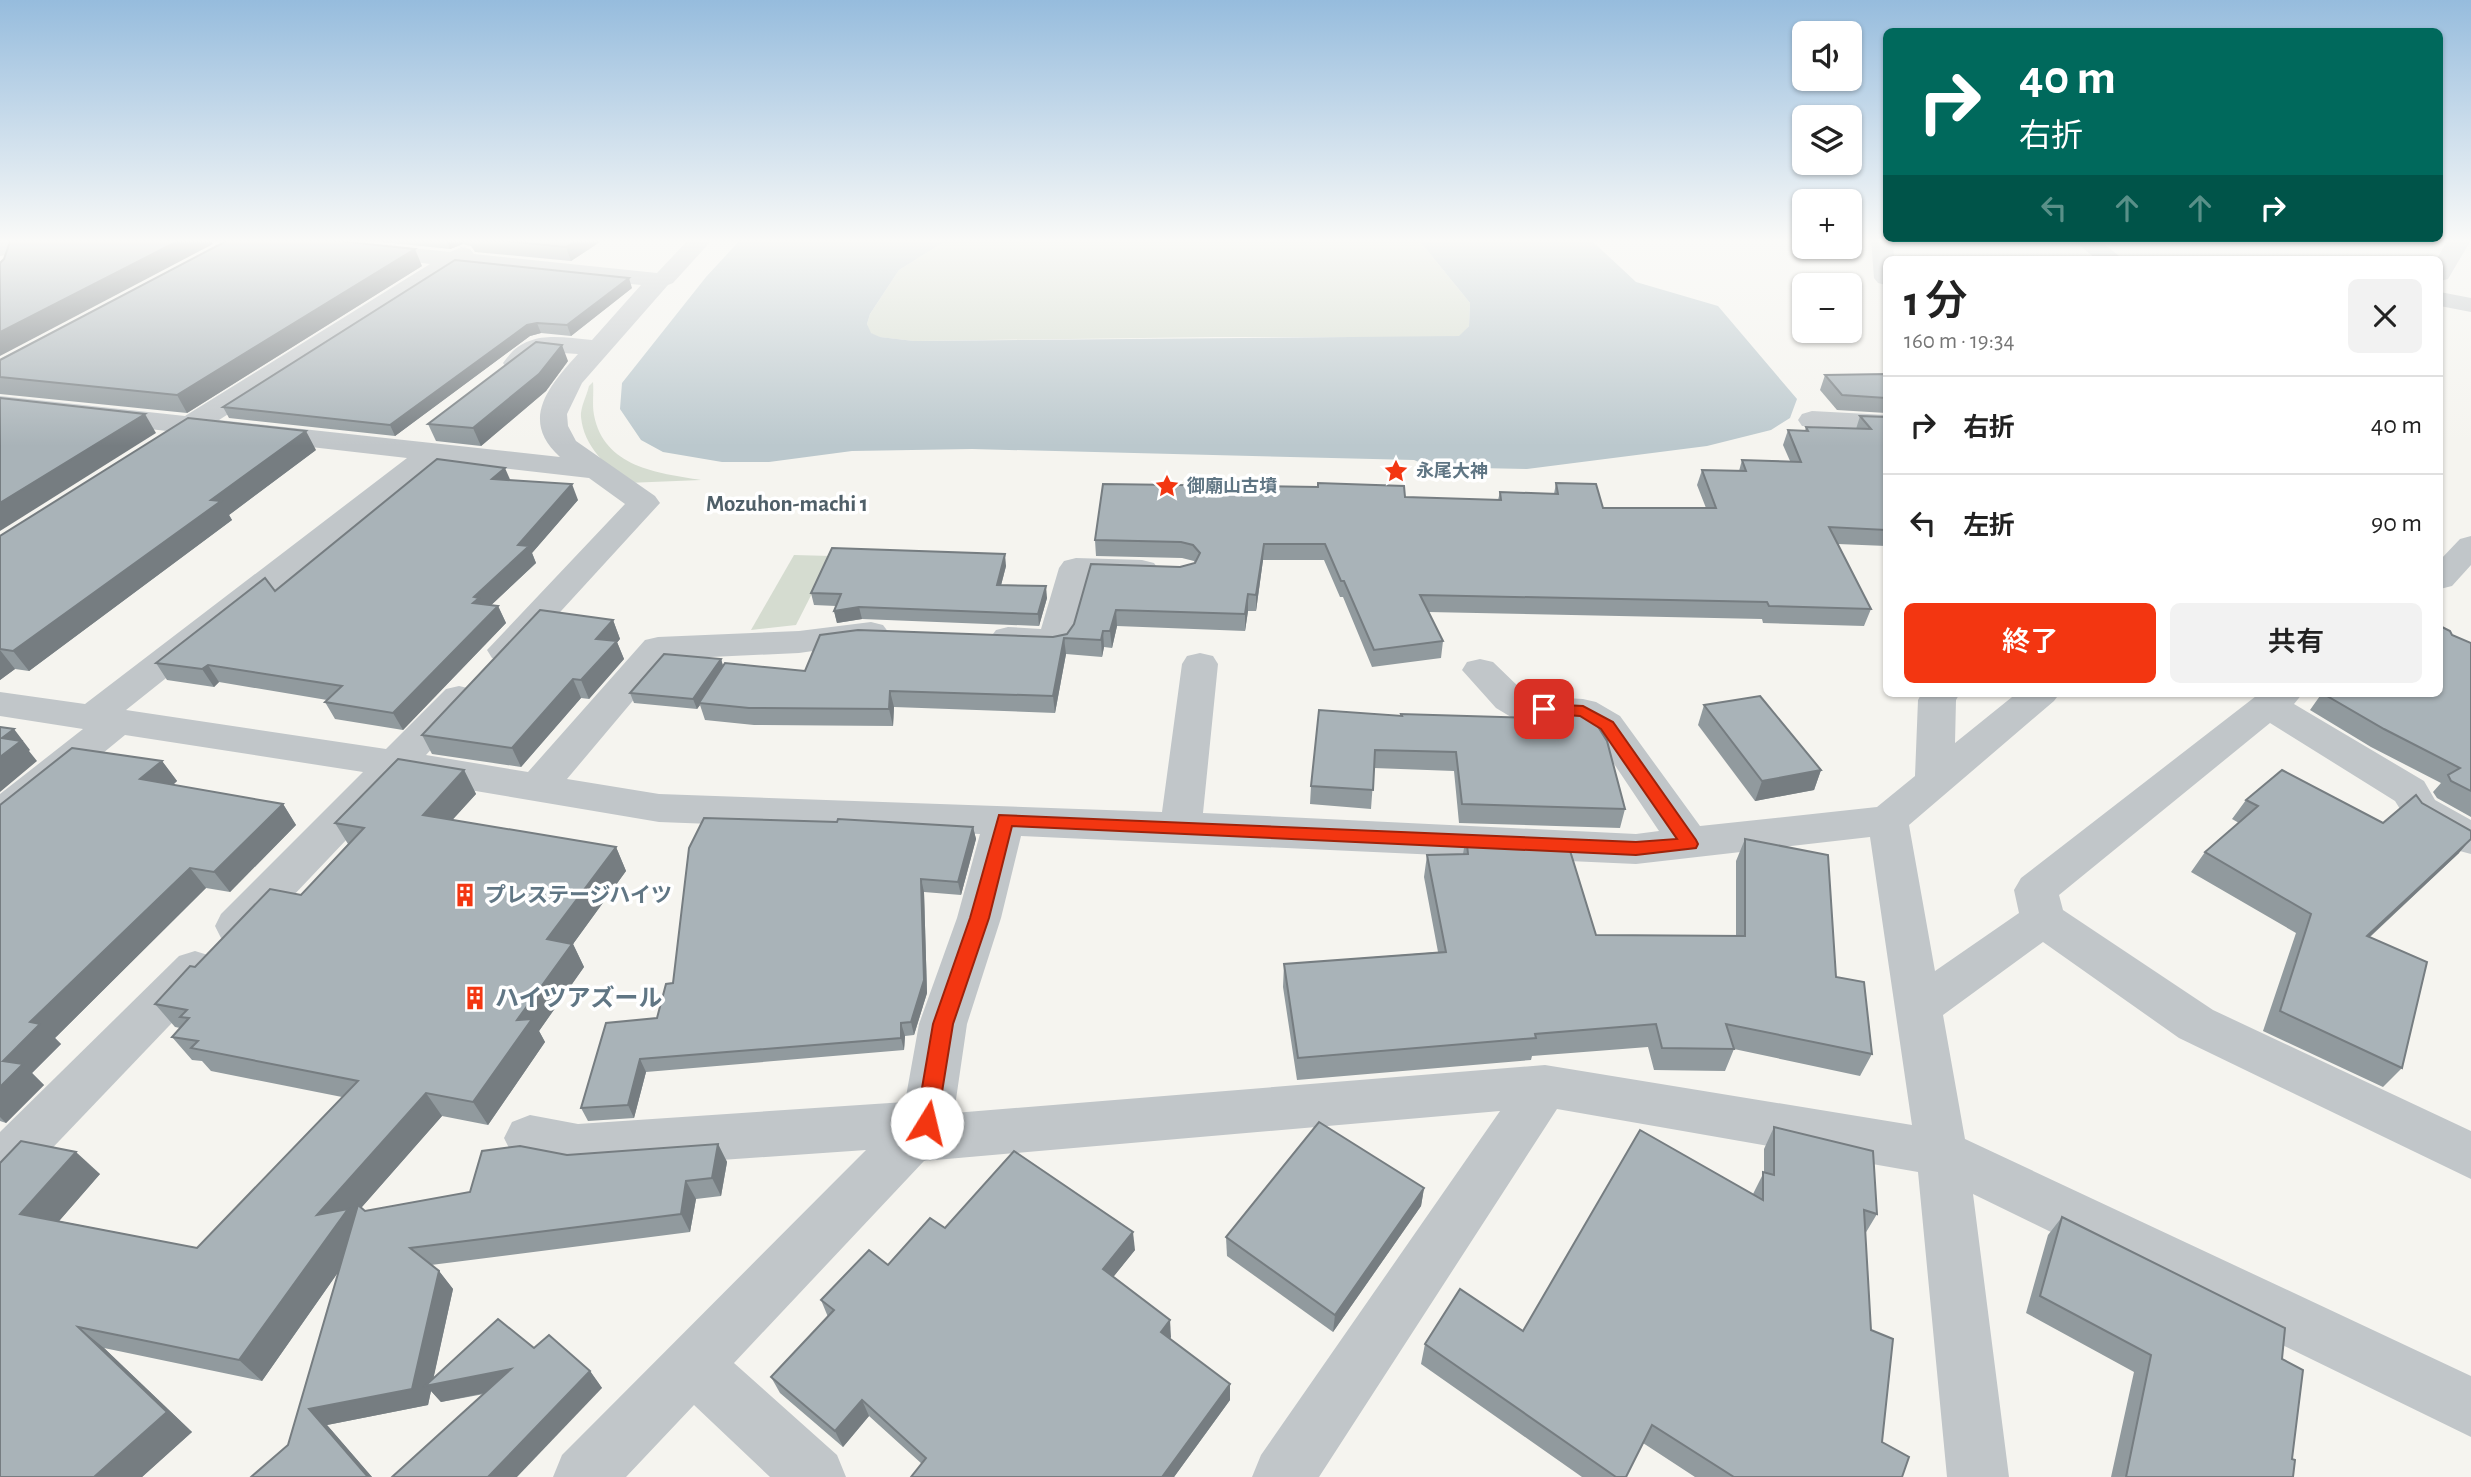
<!DOCTYPE html>
<html lang="ja">
<meta charset="utf-8">
<style>
:root{--surface:#fff;--page:#f2f2f2;--text:#222;--muted:#767676;--line:#e0e0e0;--accent:#f33611}
body{margin:0;font-family:"Alegreya Sans","Noto Sans JP",sans-serif;background:var(--page);color:var(--text);height:100vh;display:flex;flex-direction:column;font-size:26px;white-space:nowrap}
*{box-sizing:border-box;margin:0}
p{font-size:23px;color:var(--muted)}
.icon{flex:none;width:38px;height:38px;fill:none;stroke:currentColor;stroke-width:2;stroke-linecap:round;stroke-linejoin:round}
.map{position:relative;flex:1;overflow:hidden}
.sheet{position:absolute;left:1883px;top:256px;width:560px;height:441px;display:flex;flex-direction:column;background:var(--surface);border-radius:10px;box-shadow:0 2px 5px #0004}
.sheet>*{flex:none}
.guide{position:absolute;left:1883px;top:28px;width:560px;height:214px;border-radius:10px;box-shadow:0 2px 5px #0004;background:#00695c;color:#fff;overflow:hidden}
.buttons{position:absolute;left:1792px;top:21px;display:grid;gap:14px}
.buttons a{display:grid;place-items:center;width:70px;height:70px;border-radius:10px;background:var(--surface);box-shadow:0 2px 5px #0004;font-size:35px}
.pin{position:absolute;display:grid;place-items:center;width:60px;height:60px;color:#fff;margin:-30px;border-radius:14px;box-shadow:0 4px 10px #0006}
.me{position:absolute;width:77px;margin:-38px;rotate:9deg;stroke-linejoin:round;filter:drop-shadow(0 0 5px #0008)}
.turn{display:flex;align-items:center;gap:24px;height:147px;padding:0 21px;font-size:32px}
.turn .icon{width:91px;height:91px;stroke-width:2.5}
.turn b{display:block;font-size:49px;line-height:60px}
.lanes{display:flex;align-items:center;height:66px;padding:0 21px;background:#0003;justify-content:center;gap:35px;direction:ltr}
.lanes .off{opacity:.35}
.round{display:grid;place-items:center;flex:none;width:74px;height:74px;border-radius:10px;background:var(--page)}
.headline{display:flex;align-items:center;justify-content:space-between;height:119px;padding:0 21px}
h1{font-size:42px;font-weight:600;line-height:52px}
.cta{display:flex;gap:14px;margin-top:auto;padding:14px 21px}
.cta a{flex:1;height:80px;border-radius:10px;background:var(--accent);color:#fff;font-size:28px;font-weight:600;line-height:80px;text-align:center}
.cta a+a{background:var(--page);color:var(--text)}
ul{padding:0;list-style:none}
li{display:flex;align-items:center;gap:21px;height:98px;padding:0 21px;border-top:2px solid var(--line)}
li div{flex:1}
li b{display:block;font-size:26px}
li em{font-style:normal}
.map>svg:first-child{display:block}
.green{fill:#d5dcd0}
.water{fill:#bbc8cd}
.lines{fill:none;stroke-linecap:round;stroke-linejoin:round}
.minor{fill:#c1c6c9;fill-rule:evenodd}
.wall{fill:#919a9e}
.shaded-wall{fill:#767d81}
.building{fill:#a9b3b8;stroke:#767d81;stroke-width:2}
.route{fill:#f33611;stroke:#9e230b;stroke-width:2}
.labels{text-anchor:middle;stroke-width:7;stroke-linejoin:round;paint-order:stroke}
.far-poi-label{font-size:18px;font-weight:bold;fill:#607684;stroke:#fff;text-anchor:start}
.poi-label{font-size:21px;font-weight:bold;fill:#607684;stroke:#fff;text-anchor:start}
.neighbourhood-label{font-size:23px;font-weight:bold;fill:#4f5f68;stroke:#fff}
.near-poi-label{font-size:24px;font-weight:bold;fill:#607684;stroke:#fff;text-anchor:start}
</style>
<div class="map">
<svg width="2471" height="1477" viewBox="0 0 2471 1477">
<rect width="100%" height="100%" fill="#f5f4ef"/>
<g class="green">
<polygon points="949,239 1418,239 1470,303 1469,326 1460,336 1448,337 1214,337 914,341 879,337 870,333 867,324 870,314 899,270"/>
<path d="M593,382C594,392 592,404 594,415C604,467 657,473 701,480L627,483C606,465 584,447 581,417C580,408 587,395 589,386Z"/>
<polygon points="794,555 831,556 796,625 751,630"/>
</g>
<polygon class="water" points="741,239 949,239 899,270 870,314 867,324 871,333 880,337 914,341 1459,336 1469,326 1470,303 1418,239 1590,239 1636,282 1718,306 1797,399 1790,418 1771,430 1707,446 1527,469 1431,467 1414,460 972,449 852,451 769,462 722,462 663,452 641,440 620,409 622,383 706,277"/>
<g class="lines">
<g class="minor">
<path d="M689,239H713L673,283L668,285L582,383L567,414L568,426L576,441L655,496L660,503L518,658L505,661L492,658L487,650L625,504L589,478L439,461L126,710L386,749L446,689L459,686L472,689L478,698L426,755L528,772L645,640L658,637L799,631L871,622L883,625L889,633L883,641L799,653L668,659L567,779L659,794L1162,812L1182,664L1187,656L1200,653L1213,656L1218,664L1203,813L1636,834L1659,831L1594,734L1575,723L1524,720L1511,717L1496,708L1462,670L1467,662L1480,659L1493,662L1522,690L1532,696L1583,699L1596,702L1620,716L1700,826L1877,807L1915,776L1918,700L1922,693H1960L1956,700L1955,743L2017,693H2060L2054,701L1909,825L1935,971L2019,913L2014,890L2021,878L2260,693H2303L2294,704L2424,781L2435,800L2471,820V854L2456,850L2407,820L2395,801L2270,723L2059,895L2063,910L2213,1010L2471,1131V1179L2179,1038L2043,942L1943,1015L1965,1139L2471,1376V1437L1973,1194L2009,1477H1947L1918,1172L1557,1109L1319,1477H1252L1261,1455L1500,1111L924,1161L734,1363L837,1455L846,1477H770L694,1405L626,1477H553L562,1455L866,1150L578,1170L530,1161L512,1154L504,1138L512,1122L530,1115L578,1124L905,1102L919,1024L957,918L980,834L659,822L404,779L253,938L237,943L221,938L215,926L221,914L363,772L125,735L14,826L0,831V794L83,729L0,716V692L85,704L407,458L196,434L181,440L171,437L167,431L0,412V396L185,416L430,264L357,255L353,250L357,245L365,243L450,252L462,247L470,249L474,254L657,273ZM458,267L641,285L592,340C557,337 526,329 503,363L507,369C524,373 533,363 547,352L578,354C549,386 519,420 560,457L219,420ZM1021,836L1636,864L1870,837L1912,1125L1545,1065L954,1113L967,1024L1001,918Z"/>
<polygon points="1871,239 1893,239 1894,259 1886,259 1886,285 1878,283 1874,278"/>
<polygon points="2072,239 2098,239 2123,259 2096,259"/>
<polygon points="2448,239 2471,240 2448,279 2440,281 2440,259 2437,259"/>
<polygon points="12,241 20,243 24,248 20,253 0,256 0,242"/>
<polygon points="2440,292 2471,298 2471,312 2440,306"/>
<polygon points="1812,411 1886,415 1886,431 1802,426 1798,420 1802,414"/>
<polygon points="2471,536 2471,565 2452,586 2440,589 2440,560 2460,539"/>
<polygon points="1076,558 1142,560 1154,563 1159,570 1154,577 1142,580 1090,578 1073,640 1068,648 1055,651 996,646 990,638 996,630 1008,627 1041,629 1059,568 1064,561"/>
<polygon points="195,951 211,956 218,969 211,982 18,1184 0,1191 0,1132 179,956"/>
</g>
</g>
<g class="wall">
<polygon points="354,239 602,239 603,240 571,261 475,252 471,246 463,244 450,249"/>
<polygon points="422,266 187,413 0,394 0,360"/>
<polygon points="632,288 571,336 541,333 530,336 395,436 229,418 223,407"/>
<polygon points="568,361 546,391 481,446 436,441 428,424"/>
<polygon points="1886,374 1886,413 1837,410 1820,390 1825,375"/>
<polygon points="1860,416 1886,417 1886,546 1838,544 1871,609 1864,626 1763,623 1762,619 1428,612 1443,641 1441,658 1372,667 1343,597 1340,597 1324,560 1263,560 1256,611 1248,611 1245,631 1117,626 1112,648 1104,647 1102,657 1066,654 1055,713 894,707 893,726 754,725 705,720 700,705 697,709 634,703 630,693 721,659 723,666 805,671 1053,637 1067,634 1180,567 1195,563 1194,561 1182,558 1096,556 1095,540 1405,497 1498,500 1500,492 1554,494 1556,483 1603,508 1706,508 1697,485 1702,470 1739,471 1742,460 1790,461 1783,445 1788,430 1805,431 1806,427 1856,429"/>
<polygon points="316,450 229,515 232,520 29,671 15,669 0,680 0,536"/>
<polygon points="511,480 578,500 532,553 536,563 491,605 498,606 506,623 403,730 335,719 325,702 327,700 219,682 214,687 167,680 156,663 275,591"/>
<polygon points="1006,566 1001,585 1047,598 1039,626 862,619 837,623 834,611 836,606 814,605 811,593"/>
<polygon points="613,620 620,639 617,642 624,659 589,699 581,698 521,767 432,754 422,735"/>
<polygon points="2452,635 2471,643 2471,817 2437,798 2433,792 2441,783 2371,747 2310,710 2322,693"/>
<polygon points="1532,705 1625,809 1620,828 1459,823 1454,771 1374,768 1371,809 1310,804 1311,786 1401,716 1401,714 1530,718"/>
<polygon points="1704,705 1821,770 1814,790 1755,801 1698,725"/>
<polygon points="162,761 177,781 173,785 283,804 296,825 230,892 206,888 55,1038 61,1044 32,1073 44,1085 6,1123 0,1121 0,805"/>
<polygon points="464,770 476,794 452,820 616,847 626,871 573,944 584,967 539,1031 545,1042 488,1125 442,1116 361,1208 365,1211 470,1192 567,1155 718,1144 727,1162 721,1196 696,1199 690,1232 431,1265 439,1271 453,1289 433,1379 534,1348 590,1371 602,1388 484,1394 441,1402 431,1391 428,1405 327,1425 372,1477 251,1477 288,1445 339,1271 262,1381 104,1348 192,1432 142,1477 0,1163 100,1174 59,1221 197,1248 342,1097 211,1071 202,1061 192,1060 172,1037 180,1028 175,1027 155,1004 195,967 301,895 348,844 335,823"/>
<polygon points="2246,800 2383,823 2422,803 2459,853 2370,937 2402,1068 2383,1087 2263,1031 2296,933 2191,872 2205,852 2239,823 2232,819"/>
<polygon points="973,827 976,839 961,895 924,892 927,993 914,1035 905,1036 904,1050 646,1072 634,1118 588,1121 581,1108 657,1018"/>
<polygon points="1466,836 1596,935 1736,936 1736,861 1745,839 1836,977 1872,1054 1860,1076 1734,1049 1725,1071 1654,1070 1648,1047 1532,1056 1531,1060 1297,1080 1283,987 1284,964 1438,952 1424,877 1427,855 1463,854"/>
<polygon points="1774,1127 1877,1214 1865,1234 1871,1330 1882,1442 1902,1477 1695,1477 1643,1443 1626,1477 1582,1477 1421,1364 1425,1344 1523,1331 1753,1194 1764,1172 1764,1149"/>
<polygon points="1424,1188 1421,1206 1333,1332 1227,1256 1226,1237"/>
<polygon points="2062,1217 2282,1359 2292,1459 2293,1477 2111,1477 2134,1372 2026,1313 2048,1235"/>
<polygon points="945,1228 1135,1250 1113,1277 1171,1337 1170,1339 1230,1400 1174,1477 911,1477 922,1464 869,1416 843,1447 780,1393 771,1377 828,1317 821,1300 888,1265"/>
</g>
<g class="shaded-wall">
<polygon points="182,239 210,239 213,244 0,356 0,332"/>
<polygon points="446,239 461,239 463,244 450,249"/>
<polygon points="578,239 602,239 603,240 571,261 566,247"/>
<polygon points="415,249 422,266 187,413 177,395"/>
<polygon points="629,278 632,288 571,336 567,325"/>
<polygon points="537,323 541,333 530,336 395,436 390,425 527,325"/>
<polygon points="562,345 568,361 546,391 481,446 473,428"/>
<polygon points="145,414 156,433 0,531 0,503"/>
<polygon points="306,431 316,450 229,515 232,520 29,671 13,651 211,500"/>
<polygon points="505,468 512,484 492,479"/>
<polygon points="572,484 578,500 532,553 536,563 485,611 473,603 474,597 518,545"/>
<polygon points="1264,544 1263,560 1256,611 1256,595"/>
<polygon points="1005,554 1006,566 998,597 997,585"/>
<polygon points="1046,586 1047,598 1039,626 1038,614"/>
<polygon points="1248,594 1248,611 1245,631 1245,614"/>
<polygon points="498,606 506,623 403,730 393,713"/>
<polygon points="859,607 862,619 837,623 834,611"/>
<polygon points="1116,610 1117,626 1112,648 1110,631"/>
<polygon points="613,620 620,639 617,642 624,659 589,699 581,680 596,639"/>
<polygon points="1103,631 1104,647 1102,657 1101,640"/>
<polygon points="1064,638 1066,654 1055,713 1053,696"/>
<polygon points="0,650 15,669 0,680"/>
<polygon points="721,659 724,669 699,703 700,705 697,709 693,699"/>
<polygon points="208,665 219,682 214,687 202,669"/>
<polygon points="573,679 581,698 521,767 512,748"/>
<polygon points="890,691 894,707 893,726 889,709"/>
<polygon points="14,729 30,750 29,751 37,761 0,792 0,757 2,738"/>
<polygon points="162,761 177,781 156,800 140,779"/>
<polygon points="464,770 476,794 436,838 423,815"/>
<polygon points="1821,770 1814,790 1755,801 1762,781"/>
<polygon points="283,804 296,825 230,892 214,872"/>
<polygon points="973,827 976,839 961,895 958,882"/>
<polygon points="2471,839 2459,853 2350,955 2367,936"/>
<polygon points="616,847 626,871 573,944 584,967 539,1031 545,1042 488,1125 473,1102 517,1020 547,939"/>
<polygon points="190,868 206,888 55,1038 61,1044 32,1073 44,1085 6,1123 0,1117 0,1087 3,1061 30,1022"/>
<polygon points="921,879 924,892 927,993 914,1035 911,1022"/>
<polygon points="901,1023 905,1036 904,1050 901,1038"/>
<polygon points="640,1059 646,1072 634,1118 628,1105"/>
<polygon points="426,1093 442,1116 354,1216 367,1231 262,1381 239,1360 317,1215"/>
<polygon points="718,1144 727,1162 721,1196 712,1178"/>
<polygon points="76,1152 100,1174 46,1236 20,1214"/>
<polygon points="686,1181 696,1199 690,1232 681,1214"/>
<polygon points="1424,1188 1421,1206 1333,1332 1335,1315"/>
<polygon points="1133,1232 1135,1250 1106,1286 1103,1269"/>
<polygon points="439,1271 453,1289 432,1385 511,1369 524,1385 441,1402 431,1391 428,1405 327,1425 372,1477 368,1477 309,1409"/>
<polygon points="1170,1320 1171,1337 1162,1349 1161,1332"/>
<polygon points="78,1327 104,1348 192,1432 142,1477 94,1477"/>
<polygon points="590,1371 602,1388 517,1477 488,1477"/>
<polygon points="1230,1384 1230,1400 1174,1477 1162,1477"/>
<polygon points="862,1400 869,1416 843,1447 835,1431"/>
</g>
<g class="building">
<polygon points="11,239 182,239 0,332 0,263 4,259"/>
<polygon points="230,239 318,239 415,249 177,395 0,377 0,360"/>
<polygon points="487,239 578,239 566,247"/>
<polygon points="455,260 629,278 567,325 537,323 527,325 390,425 223,407"/>
<polygon points="536,342 562,345 539,374 473,428 428,424"/>
<polygon points="1886,374 1886,398 1842,395 1825,375"/>
<polygon points="0,398 145,414 0,503"/>
<polygon points="1860,416 1886,417 1886,530 1829,527 1871,609 1769,606 1767,602 1420,595 1443,641 1374,650 1344,581 1341,581 1325,544 1264,544 1256,595 1248,594 1245,614 1116,610 1110,631 1103,631 1101,640 1064,638 1053,696 890,691 889,709 749,708 699,703 725,663 805,671 820,635 858,630 1053,637 1067,634 1074,624 1091,564 1180,567 1195,563 1200,553 1193,545 1181,542 1095,540 1103,484 1318,487 1318,483 1404,486 1405,497 1501,500 1500,492 1558,494 1556,483 1596,484 1603,508 1716,508 1702,470 1746,471 1742,460 1801,462 1788,430 1808,431 1806,427 1871,429"/>
<polygon points="188,418 306,431 211,500 221,501 13,651 0,649 0,536"/>
<polygon points="437,459 505,468 492,479 572,484 518,545 529,546 474,597 479,598 473,603 498,606 393,713 325,702 342,686 208,665 202,669 156,663 265,578 275,591"/>
<polygon points="832,548 1005,554 997,585 1046,586 1038,614 859,607 834,611 841,594 811,593"/>
<polygon points="540,610 613,620 596,639 617,641 581,680 573,679 512,748 422,735"/>
<polygon points="2440,626 2450,631 2452,635 2471,643 2471,791 2451,781 2448,775 2460,768 2384,729 2322,693 2440,693"/>
<polygon points="664,654 721,659 693,699 630,693"/>
<polygon points="1760,696 1821,770 1762,781 1704,705"/>
<polygon points="1532,705 1578,707 1590,714 1607,741 1625,809 1462,804 1456,752 1375,750 1373,790 1311,786 1319,710 1402,716 1401,714 1535,718"/>
<polygon points="0,727 14,729 2,738 21,741 0,757"/>
<polygon points="72,748 162,761 140,779 283,804 214,872 190,868 30,1022 40,1024 3,1061 23,1064 0,1087 0,805"/>
<polygon points="398,759 464,770 423,815 616,847 547,939 572,944 517,1020 532,1019 473,1102 426,1093 317,1215 348,1209 239,1360 78,1327 167,1412 94,1477 0,1477 0,1163 21,1141 76,1152 20,1214 197,1248 358,1081 191,1048 198,1041 172,1037 189,1018 180,1017 187,1010 155,1004 190,966 195,967 270,889 301,895 364,828 335,823"/>
<polygon points="2282,770 2383,823 2416,795 2422,803 2471,831 2471,839 2367,936 2427,962 2402,1068 2280,1011 2311,914 2205,852 2258,806 2246,800"/>
<polygon points="704,818 837,822 838,819 973,827 958,882 921,879 924,980 911,1022 901,1023 901,1038 640,1059 628,1105 581,1108 606,1023 657,1018 666,984 673,983 689,848"/>
<polygon points="1466,836 1567,841 1596,935 1745,936 1745,839 1828,855 1836,977 1864,982 1872,1054 1726,1024 1734,1049 1662,1048 1656,1024 1535,1034 1536,1038 1298,1058 1284,964 1446,952 1427,855 1468,854"/>
<polygon points="1319,1122 1424,1188 1335,1315 1226,1237"/>
<polygon points="1774,1127 1873,1151 1877,1214 1864,1210 1871,1330 1893,1339 1882,1442 1909,1457 1902,1477 1734,1477 1652,1425 1626,1477 1616,1477 1425,1344 1460,1289 1523,1331 1640,1130 1763,1200 1763,1172 1774,1175"/>
<polygon points="718,1144 712,1178 686,1181 681,1214 410,1248 439,1271 412,1389 309,1409 368,1477 251,1477 288,1445 358,1205 365,1211 470,1192 482,1151 520,1146 567,1155"/>
<polygon points="1014,1151 1133,1232 1103,1269 1170,1320 1161,1332 1230,1384 1162,1477 911,1477 926,1458 862,1400 835,1431 771,1377 834,1310 821,1300 869,1250 888,1265 930,1218 945,1228"/>
<polygon points="2062,1217 2285,1328 2282,1359 2303,1370 2292,1459 2295,1460 2293,1477 2126,1477 2151,1355 2040,1296"/>
<polygon points="498,1319 534,1348 549,1335 590,1371 488,1477 392,1477 511,1369 425,1386"/>
</g>
<linearGradient id="sky" x2="0" y2="1"><stop stop-color="#96bcdd"/><stop offset="0.54" stop-color="#fafaf8"/><stop offset="1" stop-color="#fafaf8" stop-opacity="0"/></linearGradient>
<rect width="2471" height="446" fill="url(#sky)"/>
<polygon class="route" points="1544,704 1583,706 1613,722 1696,840 1698,844 1696,848 1636,855 1012,826 989,918 953,1024 937,1123 934,1130 927,1133 919,1130 916,1123 933,1024 970,918 999,815 1636,842 1677,839 1601,729 1580,716 1538,713 1536,709"/>
<defs>
<g id="sight-bare" transform="scale(1.89)"><path d="M0-6L1.8-2.2L6-1.7L2.9 1.2L3.7 5.4L0 3.3L-3.7 5.4L-2.9 1.2L-6-1.7L-1.8-2.2Z" fill="#f33611" stroke="#fff" stroke-width="2.5" paint-order="stroke"/></g>
<g id="building-bare" transform="scale(1.89)"><path d="M-4-6H4V6H1V3H-1V6H-4ZM-2.5-4.3h1.7v1.8h-1.7ZM.8-4.3h1.7v1.8H.8ZM-2.5-1h1.7V.8h-1.7ZM.8-1h1.7V.8H.8Z" fill="#f33611" stroke="#fff" stroke-width="2.5" paint-order="stroke"/></g>
</defs>
<g fill-rule="evenodd">
<use href="#sight-bare" x="1396" y="471"/>
<use href="#sight-bare" x="1167" y="486"/>
<use href="#building-bare" x="465" y="895"/>
<use href="#building-bare" x="475" y="998"/>
</g>
<g class="labels">
<g class="far-poi-label">
<text x="1416" y="477">永尾大神</text>
<text x="1187" y="492">御廟山古墳</text>
</g>
<g class="poi-label">
<text x="485" y="902">プレステージハイツ</text>
</g>
<g class="neighbourhood-label">
<text x="787" y="511">Mozuhon-machi 1</text>
</g>
<g class="near-poi-label">
<text x="495" y="1006">ハイツアズール</text>
</g>
</g>
</svg>
<div class="buttons">
<a><svg class="icon" aria-label="sound" viewBox="0 0 24 24"><path d="M4 9h4l5-4v14l-5-4H4zM17 9q2 3 0 6"/></svg></a>
<a><svg class="icon" aria-label="layers" viewBox="0 0 24 24"><path d="M12 4l9 5-9 5-9-5zM3 14l9 5 9-5"/></svg></a>
<a>+</a>
<a>−</a>
</div>
<div class="pin" style="left:1544px;top:709px;background:#d93025"><svg class="icon" aria-label="arrive" viewBox="0 0 24 24"><path d="M6 21V4h12l-3 4 3 4H6"/></svg></div>
<svg class="me" style="left:927px;top:1123px" viewBox="-20 -20 40 40"><circle r="19" fill="#fff"/><path d="M0-13L10 11 0 6-10 11z" fill="#f33611"/></svg>
<div class="guide">
<div class="turn"><svg class="icon" aria-label="right" viewBox="0 0 24 24"><path d="M7 20v-9h11M14 6l5 5-5 5"/></svg><div><b>40 m</b>右折</div></div>
<div class="lanes"><svg class="icon off" aria-label="left" viewBox="0 0 24 24"><path d="M17 20v-9H6M10 6l-5 5 5 5"/></svg><svg class="icon off" aria-label="ahead" viewBox="0 0 24 24"><path d="M12 20V5M6 11l6-6 6 6"/></svg><svg class="icon off" aria-label="ahead" viewBox="0 0 24 24"><path d="M12 20V5M6 11l6-6 6 6"/></svg><svg class="icon" aria-label="right" viewBox="0 0 24 24"><path d="M7 20v-9h11M14 6l5 5-5 5"/></svg></div>
</div>
<section class="sheet">
<div class="headline"><div><h1>1 分</h1><p>160 m · 19:34</p></div><a class="round"><svg class="icon" aria-label="close" viewBox="0 0 24 24"><path d="M6 6l12 12M18 6L6 18"/></svg></a></div>
<ul>
<li><svg class="icon" aria-label="right" viewBox="0 0 24 24"><path d="M7 20v-9h11M14 6l5 5-5 5"/></svg><div><b>右折</b></div><em>40 m</em></li>
<li><svg class="icon" aria-label="left" viewBox="0 0 24 24"><path d="M17 20v-9H6M10 6l-5 5 5 5"/></svg><div><b>左折</b></div><em>90 m</em></li>
</ul>
<div class="cta"><a>終了</a><a>共有</a></div>
</section>
</div>
